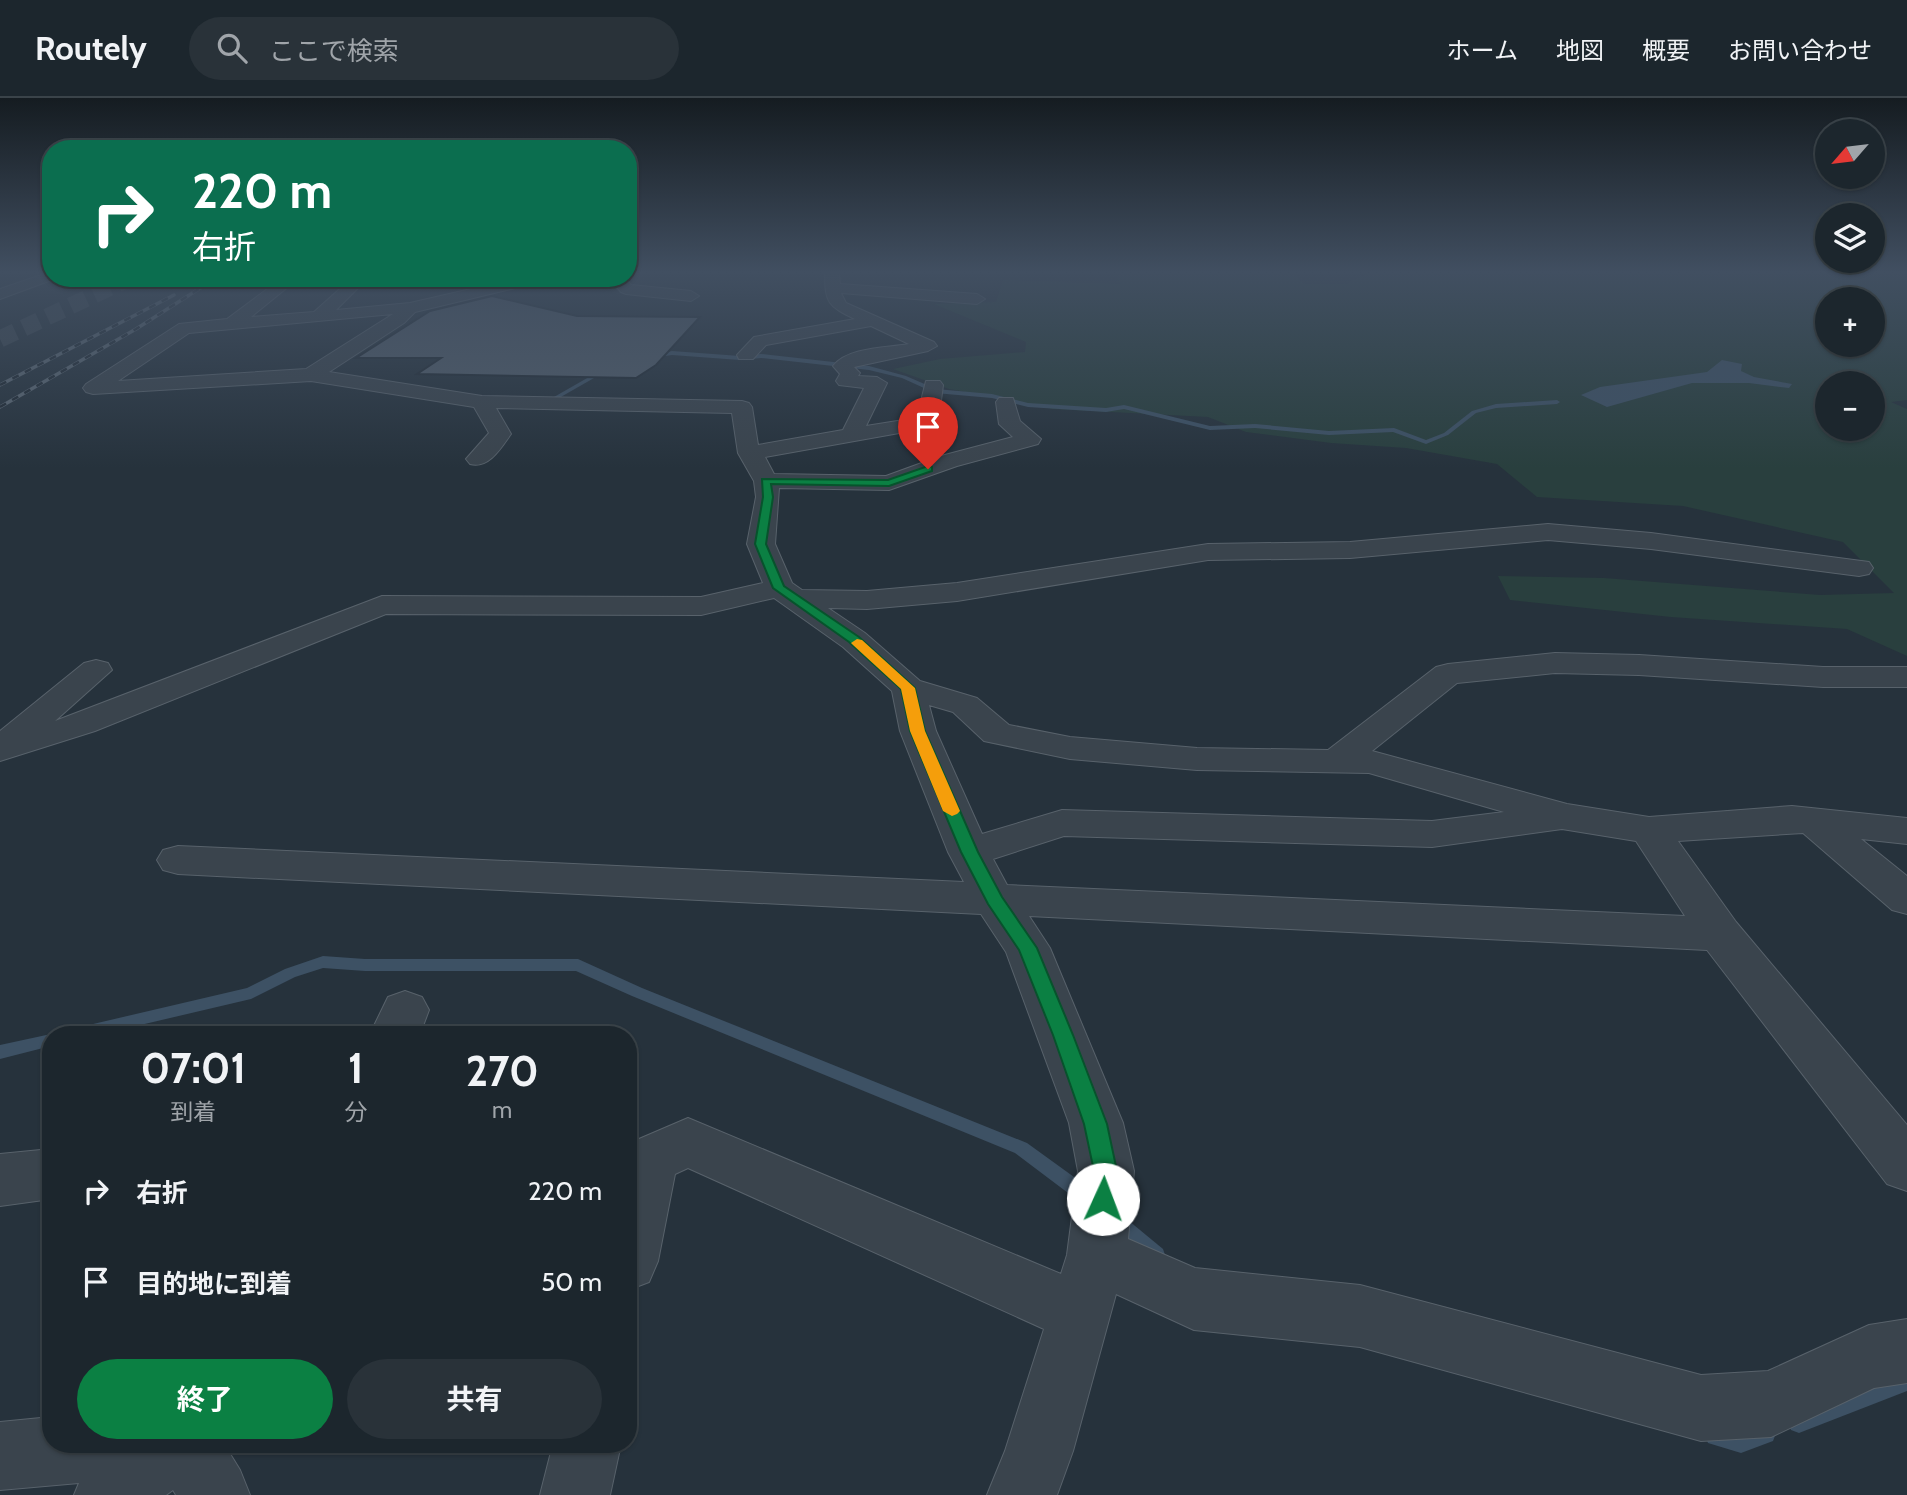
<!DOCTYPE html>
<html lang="ja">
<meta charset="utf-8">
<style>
:root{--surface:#1c262d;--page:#293239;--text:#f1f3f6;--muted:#a0a5aa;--line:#3a4349;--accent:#0b8043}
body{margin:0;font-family:Cabin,"Noto Sans JP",sans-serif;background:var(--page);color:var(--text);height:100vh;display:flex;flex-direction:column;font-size:26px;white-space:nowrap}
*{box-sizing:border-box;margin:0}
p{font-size:23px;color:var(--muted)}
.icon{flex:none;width:38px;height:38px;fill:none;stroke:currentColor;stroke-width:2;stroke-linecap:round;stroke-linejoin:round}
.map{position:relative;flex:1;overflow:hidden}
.sheet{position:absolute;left:42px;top:928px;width:595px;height:427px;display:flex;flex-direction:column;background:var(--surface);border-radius:28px;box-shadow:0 2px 5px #0004,0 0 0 2px var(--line)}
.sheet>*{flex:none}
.guide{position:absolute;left:42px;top:42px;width:595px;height:147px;border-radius:28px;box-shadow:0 2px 5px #0004,0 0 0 2px var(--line);background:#0b6e4f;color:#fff;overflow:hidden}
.needle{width:46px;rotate:242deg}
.buttons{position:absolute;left:1815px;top:21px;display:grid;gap:14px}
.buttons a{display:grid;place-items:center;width:70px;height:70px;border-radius:50%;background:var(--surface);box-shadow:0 2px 5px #0004,0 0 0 2px var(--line);font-size:35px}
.pin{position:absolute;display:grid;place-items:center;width:60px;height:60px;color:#fff;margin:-72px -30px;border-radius:50% 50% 50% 0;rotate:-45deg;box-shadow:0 0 7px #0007}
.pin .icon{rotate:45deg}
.me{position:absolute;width:77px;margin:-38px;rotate:2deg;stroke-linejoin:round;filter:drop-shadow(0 0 5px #0008)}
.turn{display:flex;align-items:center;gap:24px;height:147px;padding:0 35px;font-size:32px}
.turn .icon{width:91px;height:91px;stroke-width:2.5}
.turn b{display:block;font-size:49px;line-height:60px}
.eta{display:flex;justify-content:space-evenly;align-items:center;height:119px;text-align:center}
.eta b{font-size:42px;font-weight:700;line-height:49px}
.cta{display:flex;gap:14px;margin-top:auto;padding:14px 35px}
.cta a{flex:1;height:80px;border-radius:42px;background:var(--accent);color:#fff;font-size:28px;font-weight:700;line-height:80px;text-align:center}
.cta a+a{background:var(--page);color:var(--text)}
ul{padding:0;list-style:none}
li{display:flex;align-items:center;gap:21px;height:91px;padding:0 35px}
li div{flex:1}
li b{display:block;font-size:26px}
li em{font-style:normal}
header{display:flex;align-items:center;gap:42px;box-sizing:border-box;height:98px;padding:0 35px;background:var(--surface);border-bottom:2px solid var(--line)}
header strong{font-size:33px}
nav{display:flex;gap:38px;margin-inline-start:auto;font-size:24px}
.search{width:490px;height:63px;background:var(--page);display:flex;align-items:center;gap:18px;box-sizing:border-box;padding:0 24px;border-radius:38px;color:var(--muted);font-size:26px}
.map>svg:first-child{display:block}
.green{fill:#293f3e;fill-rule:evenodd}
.water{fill:#3d5164}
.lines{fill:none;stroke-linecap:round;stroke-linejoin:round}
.stream{fill:#3d5164;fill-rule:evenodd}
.building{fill:#515d6a;stroke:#212b34;stroke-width:2}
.minor-tunnel{stroke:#3c4751;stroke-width:17;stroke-dasharray:17 9;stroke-linecap:butt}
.minor-casing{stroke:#58626b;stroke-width:2}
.minor{fill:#3a444d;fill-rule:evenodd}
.rail-casing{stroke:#5c6873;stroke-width:3.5}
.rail{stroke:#1f2932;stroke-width:2.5;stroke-dasharray:7;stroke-linecap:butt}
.route{fill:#0b8043;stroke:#07532c;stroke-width:2}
.slow{fill:#f59e0b}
</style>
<header>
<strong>Routely</strong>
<div class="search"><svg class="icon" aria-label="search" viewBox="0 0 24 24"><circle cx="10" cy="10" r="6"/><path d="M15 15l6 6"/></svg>ここで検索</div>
<nav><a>ホーム</a><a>地図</a><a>概要</a><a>お問い合わせ</a></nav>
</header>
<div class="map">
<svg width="1907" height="1397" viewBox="0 0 1907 1397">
<rect width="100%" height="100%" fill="#26323c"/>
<path class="green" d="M1114,175H1292L1304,186H1348L1352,182L1371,175H1907V302L1891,304L1907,311V558L1847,531L1671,519L1510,502L1498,478L1604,480L1820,497L1894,495L1843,444L1683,408L1537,399L1497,366L1406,350L1331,345L1246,334L1208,319L1053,311L949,291L893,271L940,261L1025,254L1026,244L934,206L996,204L1003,182L1121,186ZM1827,201H1872V247H1827ZM1827,285H1872V331H1827Z"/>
<polygon class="water" points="1722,262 1742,266 1741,273 1754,279 1792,286 1789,290 1749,285 1692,285 1607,309 1581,297 1600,289 1707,274"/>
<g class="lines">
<g class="stream">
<polygon points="672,253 740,258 761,256 869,268 906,278 936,291 992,296 1028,305 1106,310 1124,307 1210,328 1255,326 1329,333 1394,330 1426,342 1444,335 1472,313 1496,306 1557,302 1560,304 1557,306 1496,310 1476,315 1448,337 1426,346 1393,334 1329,337 1255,330 1210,332 1124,311 1106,314 1028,309 992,300 935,295 902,280 869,272 761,260 740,262 672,257 652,260 649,258"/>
<polygon points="603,271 608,272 559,300 554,299"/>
<polygon points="323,858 365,861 578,861 642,890 1027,1045 1092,1092 1095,1098 1092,1104 1086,1106 1080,1104 1015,1055 632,898 576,873 365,873 323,870 295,879 251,901 102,936 68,936 70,932 76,930 247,890 285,871"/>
<polygon points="51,936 51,948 0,961 0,947 51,936 53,936"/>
<polygon points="1116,1115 1123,1118 1163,1151 1165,1157 1163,1163 1156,1166 1149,1163 1109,1130 1107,1124 1109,1118"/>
<polygon points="1907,1273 1907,1293 1799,1335 1791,1332 1788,1324 1791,1316"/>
<polygon points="1765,1324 1773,1327 1776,1335 1773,1343 1741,1355 1708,1345 1705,1337 1708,1329 1716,1326 1741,1333"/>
</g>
</g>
<polygon class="building" points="492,198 577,218 700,219 656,267 636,280 417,276 441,260 356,260 430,213"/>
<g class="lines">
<polyline class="minor-tunnel" points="0,241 130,180"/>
<g class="minor-casing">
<g id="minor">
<polygon points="47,175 51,175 51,180 57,180 0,201 0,191"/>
<path d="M825,175H839L840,186L977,196L985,201L977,206L841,195L846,205L934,244L937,248L928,253L854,269L860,275L858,278L877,279L887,285L866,328L910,321L918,315L926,283H940L943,287L939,318L924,331L916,332L765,359L774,376L886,378L941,358L1013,339L999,326L996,304L999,300H1013L1020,323L1041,341L1038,346L957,368L889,392L779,390L775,446L792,485L802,492L867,493L957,485L1208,446L1350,444L1548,426L1651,435L1869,464L1873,470L1869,476L1859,478L1651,451L1548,442L1350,460L1208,462L957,503L867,511L828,510L865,535L920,583L977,600L1009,627L1070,639L1197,650L1328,652L1436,569L1448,566L1555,555L1639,557L1823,569H1907V589H1823L1639,577L1555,575L1457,585L1372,653L1567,706L1649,719L1792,708L1907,720V746L1861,741L1907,778V816L1892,812L1803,735L1678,743L1736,824L1907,1027V1093L1887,1086L1707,852L1029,818L1050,850L1123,1025L1134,1073L1128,1141L1195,1170L1360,1187L1701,1277L1768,1273L1869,1227L1907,1221V1285L1874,1290L1771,1339L1701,1343L1360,1249L1194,1232L1116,1196L1073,1353L1057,1397H987L1005,1353L1044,1231L688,1070L675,1076L658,1163L649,1184L628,1192V1051L632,1044L688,1020L1061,1176L1067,1157L1078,1073L1069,1025L1006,854L981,816L178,776L163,772L157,762L163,752L178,748L964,784L948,754L900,633L892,593L843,549L774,500L701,517L386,516L95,633L0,663V633L84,565L96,562L108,565L112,572L55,623L382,498L701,499L763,485L747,446L756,399L754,383L738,355L732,315L496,310L511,336C501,350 489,371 470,366L466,361L489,335L474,309L311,283L93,296L86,294L83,290L86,286L179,226L227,221L282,180H299L251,219L314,214L352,180H368L336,212L410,205L519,180H547L545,183L415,214L404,225L329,274L482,298L742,303L749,305L752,309L758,347L843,332L864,290L839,287L836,283L840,276L833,268C848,249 886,250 909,246L871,228L766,247L753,261H739L737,257L754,239L855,221C828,208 825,205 825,175ZM393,216L306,271L118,283L189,235ZM929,607L953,614L984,643L1070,661L1197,672L1369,675L1504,714L1432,723L1062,712L982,736L936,633ZM1562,731L1636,743L1685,818L1007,787L993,761L1064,738L1432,749Z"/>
<polygon points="594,180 627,182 631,187 691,193 699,198 691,203 626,196 621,194 616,188"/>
<polygon points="405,893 422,899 429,912 420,936 370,936 388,899"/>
<polygon points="51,1051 51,1101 0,1108 0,1056"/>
<polygon points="51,1319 51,1346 224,1346 240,1372 250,1397 176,1397 173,1392 166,1397 74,1397 79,1385 0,1392 0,1324"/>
<polygon points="553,1346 621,1346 610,1397 540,1397"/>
</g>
</g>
<use href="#minor" class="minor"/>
<g class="rail-casing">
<g id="rail">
<polyline points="0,287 174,197"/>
<polyline points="0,309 136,231 216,180"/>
</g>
</g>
<use href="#rail" class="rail"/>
</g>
<linearGradient id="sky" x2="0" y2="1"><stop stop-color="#151c21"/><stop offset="0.47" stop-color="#414f61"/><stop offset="1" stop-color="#414f61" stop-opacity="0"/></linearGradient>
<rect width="1907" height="370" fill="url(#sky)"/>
<polygon class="route" points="928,368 932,369 932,373 889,388 771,386 773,399 766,446 784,488 859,539 915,590 925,633 978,754 1002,799 1037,850 1073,937 1107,1026 1117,1073 1115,1101 1111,1109 1103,1112 1095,1109 1091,1101 1094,1073 1084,1026 1053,937 1019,852 988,806 961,754 910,633 901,591 849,544 773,490 755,446 763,399 762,381 888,382"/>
<polygon class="slow" points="857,541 862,542 915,590 925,633 960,713 957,716 952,718 943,713 910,633 901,591 853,547 851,545"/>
</svg>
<div class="buttons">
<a><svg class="needle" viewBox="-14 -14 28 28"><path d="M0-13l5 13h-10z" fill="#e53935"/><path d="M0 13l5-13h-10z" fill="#a0a5aa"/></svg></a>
<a><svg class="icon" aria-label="layers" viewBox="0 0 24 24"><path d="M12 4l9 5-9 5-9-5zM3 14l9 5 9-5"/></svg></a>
<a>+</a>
<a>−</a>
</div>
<div class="pin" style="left:928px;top:371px;background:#d93025"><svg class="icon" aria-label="arrive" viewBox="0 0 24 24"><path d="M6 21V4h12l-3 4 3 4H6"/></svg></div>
<svg class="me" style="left:1103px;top:1101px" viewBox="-20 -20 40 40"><circle r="19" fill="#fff"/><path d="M0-13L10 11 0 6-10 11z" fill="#0b8043"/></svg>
<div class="guide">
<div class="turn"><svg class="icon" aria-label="right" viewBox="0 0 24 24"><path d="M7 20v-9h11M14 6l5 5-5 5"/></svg><div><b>220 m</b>右折</div></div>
</div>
<section class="sheet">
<div class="eta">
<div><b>07:01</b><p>到着</p></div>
<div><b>1</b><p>分</p></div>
<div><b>270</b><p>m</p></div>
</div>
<ul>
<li><svg class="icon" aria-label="right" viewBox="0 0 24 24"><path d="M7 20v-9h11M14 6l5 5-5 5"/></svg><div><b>右折</b></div><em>220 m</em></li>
<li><svg class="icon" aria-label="arrive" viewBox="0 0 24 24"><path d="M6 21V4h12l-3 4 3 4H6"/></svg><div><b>目的地に到着</b></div><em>50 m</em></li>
</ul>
<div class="cta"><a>終了</a><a>共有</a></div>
</section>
</div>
